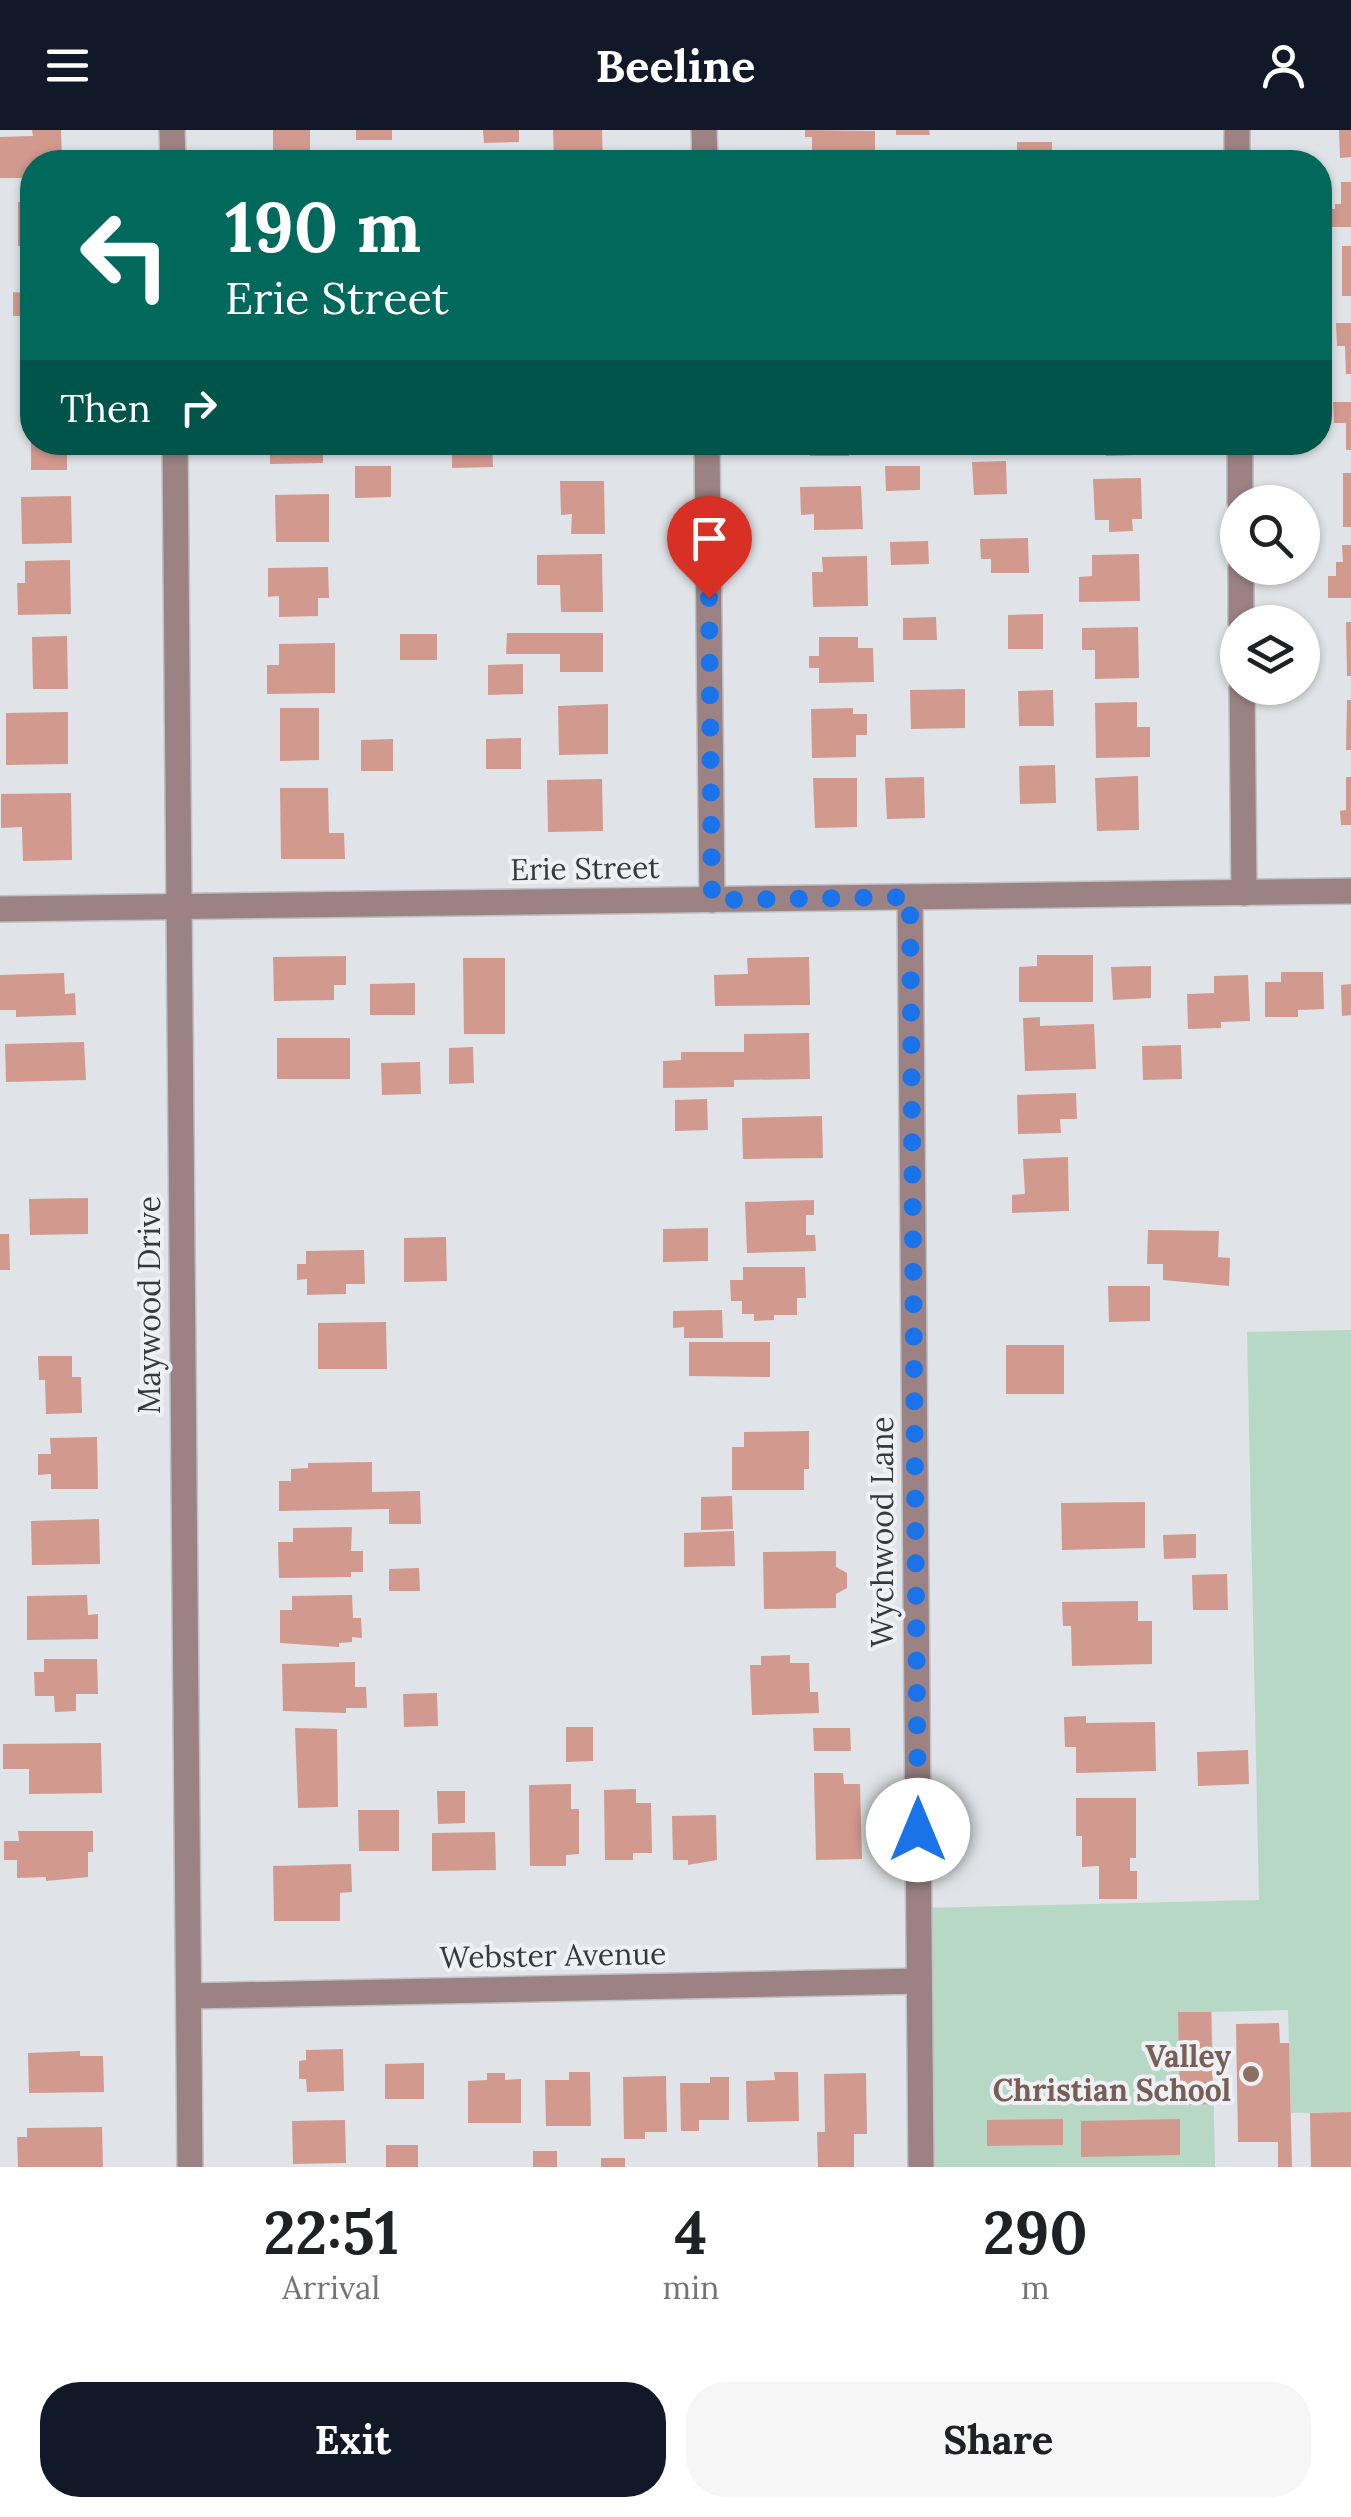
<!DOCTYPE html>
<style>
:root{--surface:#fff;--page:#f6f6f6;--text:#202124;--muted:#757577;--accent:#111827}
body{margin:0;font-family:Lora,serif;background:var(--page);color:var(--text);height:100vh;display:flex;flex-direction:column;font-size:38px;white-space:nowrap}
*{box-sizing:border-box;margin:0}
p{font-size:32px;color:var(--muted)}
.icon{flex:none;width:55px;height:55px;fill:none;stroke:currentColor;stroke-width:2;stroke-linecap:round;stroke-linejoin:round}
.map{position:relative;height:2037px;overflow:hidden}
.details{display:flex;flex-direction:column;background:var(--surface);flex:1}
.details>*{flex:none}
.banner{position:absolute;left:20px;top:20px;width:1312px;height:305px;border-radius:40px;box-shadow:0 2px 8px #0004;background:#00695c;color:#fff;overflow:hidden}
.buttons{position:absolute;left:1220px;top:355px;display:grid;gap:20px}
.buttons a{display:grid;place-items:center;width:100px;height:100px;border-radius:50%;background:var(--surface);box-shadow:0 2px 8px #0004;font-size:50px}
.pin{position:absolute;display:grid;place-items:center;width:85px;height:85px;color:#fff;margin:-102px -42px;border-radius:50% 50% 50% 0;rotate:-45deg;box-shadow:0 0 10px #0007}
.pin .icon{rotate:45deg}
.me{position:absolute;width:110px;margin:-55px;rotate:0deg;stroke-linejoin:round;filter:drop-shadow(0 0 8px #0008)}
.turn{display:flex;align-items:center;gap:35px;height:210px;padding:0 40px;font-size:45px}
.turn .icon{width:130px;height:130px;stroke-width:2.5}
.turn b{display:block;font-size:70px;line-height:85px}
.then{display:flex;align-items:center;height:95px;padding:0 40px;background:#0003;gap:20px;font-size:38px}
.eta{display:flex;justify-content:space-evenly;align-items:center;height:170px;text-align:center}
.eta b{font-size:60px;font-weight:700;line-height:70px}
.primary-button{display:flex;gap:20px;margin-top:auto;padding:20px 40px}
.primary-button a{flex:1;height:115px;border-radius:40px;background:var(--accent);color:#fff;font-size:40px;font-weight:700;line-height:115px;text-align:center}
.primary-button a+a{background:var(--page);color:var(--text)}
header{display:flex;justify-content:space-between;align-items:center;height:130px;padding:0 40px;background:var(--accent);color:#fff;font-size:45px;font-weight:700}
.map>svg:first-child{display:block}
.green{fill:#b6d8c5}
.building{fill:#d2998f}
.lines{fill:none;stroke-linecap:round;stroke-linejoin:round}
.minor-casing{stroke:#bec1c5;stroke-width:28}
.minor{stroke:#9c8283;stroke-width:25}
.route{stroke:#1a73e8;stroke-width:18;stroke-dasharray:0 32.4}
.education-dot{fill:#8d6e63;stroke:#edf0f5;stroke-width:4}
.labels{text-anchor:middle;stroke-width:8;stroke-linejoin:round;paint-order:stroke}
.street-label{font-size:30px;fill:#38393b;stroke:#edf0f5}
.education-label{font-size:30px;font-weight:bold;fill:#785e54;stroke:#edf0f5;text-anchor:end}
</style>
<header><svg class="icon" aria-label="menu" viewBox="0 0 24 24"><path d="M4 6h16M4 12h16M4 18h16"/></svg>Beeline<svg class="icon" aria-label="person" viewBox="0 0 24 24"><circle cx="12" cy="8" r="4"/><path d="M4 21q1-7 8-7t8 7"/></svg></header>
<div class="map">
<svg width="1351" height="2037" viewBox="0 0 1351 2037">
<rect width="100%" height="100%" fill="#e0e3e7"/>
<polygon class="green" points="1351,1200 1351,1982 1291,1983 1288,1880 1212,1882 1215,2037 921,2037 918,1778 1259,1770 1247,1202"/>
<g class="building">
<polygon points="32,0 61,0 62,32 32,32 32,48 0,48 0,7 33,6"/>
<rect x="273" y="0" width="37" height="32"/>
<rect x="356" y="0" width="36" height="10"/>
<polygon points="483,0 519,0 519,12 484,13"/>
<polygon points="553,0 602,0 603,32 554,32"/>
<polygon points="805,0 875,1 875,30 812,31 812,7 805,7"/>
<polygon points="896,0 929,0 930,5 896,5"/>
<polygon points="1339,0 1351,0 1351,27 1340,28"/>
<rect x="1017" y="12" width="35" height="20"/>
<polygon points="1341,52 1351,52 1351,97 1326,97 1326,79 1335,79 1335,74 1341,74"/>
<rect x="18" y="72" width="14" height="44"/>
<rect x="1342" y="116" width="9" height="50"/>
<polygon points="24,141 32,141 32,186 13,186 13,162 25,163"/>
<polygon points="1336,193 1351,193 1351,244 1346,244 1345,216 1337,216"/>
<polygon points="32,201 32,259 21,259 20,202"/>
<polygon points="1333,272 1351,272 1351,320 1346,320 1346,293 1334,293"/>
<rect x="31" y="312" width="36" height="28"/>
<polygon points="270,312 323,312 323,333 270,334"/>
<polygon points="452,312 492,312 493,337 452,338"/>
<polygon points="547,312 600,312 600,322 547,323"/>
<rect x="810" y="312" width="39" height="14"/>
<polygon points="1106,312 1134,312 1135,325 1106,326"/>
<polygon points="1006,331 1007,364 974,365 972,332"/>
<polygon points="355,336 391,336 391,367 355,368"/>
<polygon points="885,336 920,336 920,360 886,361"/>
<rect x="1343" y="343" width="8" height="54"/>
<polygon points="1141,348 1142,389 1132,389 1133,401 1109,402 1109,390 1095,390 1093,349"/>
<polygon points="560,351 604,351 605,404 571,404 572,384 561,385"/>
<polygon points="861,356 863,399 814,400 814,384 801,385 800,357"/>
<polygon points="329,364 329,412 276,412 275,365"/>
<polygon points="71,366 72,413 22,414 21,367"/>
<polygon points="1028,408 1029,443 991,443 991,429 981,429 980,409"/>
<polygon points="928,411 929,434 891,435 890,412"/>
<polygon points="1342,415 1351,415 1351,468 1328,468 1328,446 1336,446 1336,432 1343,432"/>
<polygon points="602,424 603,482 561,482 560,455 537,455 537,425"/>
<polygon points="1139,424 1140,471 1079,472 1079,447 1092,446 1092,425"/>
<polygon points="867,426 868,476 813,477 812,442 823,442 822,427"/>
<polygon points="70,430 71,484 18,485 17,453 25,453 25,431"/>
<polygon points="328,437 329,468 318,468 318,486 279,487 279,466 268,467 268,438"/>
<polygon points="1043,484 1043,519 1008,519 1008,485"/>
<polygon points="936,487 937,510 903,510 903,488"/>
<polygon points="1346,492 1351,492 1351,546 1347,546"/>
<polygon points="1138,497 1139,548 1095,549 1095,520 1082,520 1082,498"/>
<polygon points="507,503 603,503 603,542 560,542 560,524 506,524"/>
<rect x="400" y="504" width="37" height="26"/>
<polygon points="67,506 68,559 33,559 32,507"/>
<polygon points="819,507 858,507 858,518 873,518 874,552 819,553 819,538 809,538 809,526 819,526"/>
<polygon points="335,513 335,563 267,564 267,535 279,535 279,514"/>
<polygon points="523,534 523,564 488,565 488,535"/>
<polygon points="965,559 965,598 911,599 910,560"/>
<polygon points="1053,560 1054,596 1019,596 1018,561"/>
<polygon points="1347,570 1351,570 1351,620 1346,620"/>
<polygon points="1137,572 1137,597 1150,597 1150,627 1096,628 1095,573"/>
<polygon points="608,574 608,624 559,625 558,576"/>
<polygon points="280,578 319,578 319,630 280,631"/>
<polygon points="853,578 853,584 867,584 867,605 856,605 856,627 812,628 811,579"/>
<polygon points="68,582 68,634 6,635 6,583"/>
<polygon points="521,608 521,639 486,639 486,609"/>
<polygon points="393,609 393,641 361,641 361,610"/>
<polygon points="1055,635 1056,673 1020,674 1019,636"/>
<polygon points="1138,646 1139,700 1097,701 1095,648"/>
<polygon points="924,647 925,688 887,689 885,648"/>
<polygon points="1346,647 1351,647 1351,695 1341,695 1340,681 1346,680"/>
<polygon points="813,648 857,648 857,697 815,698"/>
<polygon points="602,649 603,701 548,702 547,650"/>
<polygon points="280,658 328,658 329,703 344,703 345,729 281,729"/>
<polygon points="71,663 72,730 23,731 22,697 1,698 1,664"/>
<polygon points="1037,825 1093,825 1093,872 1019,872 1019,837 1037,836"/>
<polygon points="346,826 346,855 334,855 334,870 274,871 273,827"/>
<polygon points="809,827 810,875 715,876 714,845 748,844 747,828"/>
<polygon points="463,828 505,828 505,904 464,904"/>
<polygon points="1151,836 1151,868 1113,870 1111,837"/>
<polygon points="1281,842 1323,842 1324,879 1298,880 1298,887 1265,887 1265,852 1281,852"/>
<polygon points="64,843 65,864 75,863 76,885 16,887 16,880 0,880 0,845"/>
<polygon points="1248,845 1250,891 1221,892 1221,898 1188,899 1187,864 1214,863 1214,846"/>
<polygon points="415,853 415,885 370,885 370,854"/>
<polygon points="1351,854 1351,885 1342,886 1341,855"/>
<polygon points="1040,887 1040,896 1094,894 1096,939 1025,941 1023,888"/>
<polygon points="809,903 810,949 734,950 734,957 663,958 663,931 681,930 681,922 744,922 744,904"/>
<rect x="277" y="908" width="73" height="41"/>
<polygon points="84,912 86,950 6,952 5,914"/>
<polygon points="1181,915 1182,949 1143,950 1142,916"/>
<polygon points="473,917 474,953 449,954 449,918"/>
<polygon points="420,932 421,964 382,965 381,933"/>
<polygon points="1076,963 1077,989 1060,989 1061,1003 1018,1004 1017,965"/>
<polygon points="707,969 708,1000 675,1001 675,970"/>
<polygon points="822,986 823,1028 743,1029 742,988"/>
<polygon points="1068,1027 1069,1081 1012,1083 1012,1065 1025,1064 1023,1029"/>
<polygon points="88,1068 88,1104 30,1105 29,1069"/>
<polygon points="814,1070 814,1085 806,1085 806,1105 815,1105 816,1121 747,1123 745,1072"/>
<polygon points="708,1098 708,1131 663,1132 663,1099"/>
<polygon points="1148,1100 1219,1101 1218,1127 1230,1128 1229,1156 1163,1150 1163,1134 1147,1134"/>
<polygon points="0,1104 9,1104 10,1140 0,1140"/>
<polygon points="446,1107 447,1151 404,1152 404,1108"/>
<polygon points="364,1120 365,1154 346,1154 346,1164 307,1165 307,1149 297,1150 297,1134 306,1134 306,1121"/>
<polygon points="743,1137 805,1137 806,1168 797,1168 797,1185 774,1185 774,1190 754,1191 754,1184 742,1184 742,1171 731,1171 730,1150 743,1150"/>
<polygon points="1108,1156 1150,1156 1150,1191 1109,1192"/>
<polygon points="722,1180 723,1208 684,1208 684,1197 673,1198 673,1181"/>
<polygon points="386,1192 387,1239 318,1239 318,1193"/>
<polygon points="689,1212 770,1212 770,1247 689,1246"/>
<rect x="1006" y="1215" width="58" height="49"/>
<polygon points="38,1226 72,1226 72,1247 81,1247 82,1283 46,1284 45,1250 39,1250"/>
<polygon points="809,1301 809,1339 804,1339 804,1360 732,1360 732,1317 744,1317 744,1302"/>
<polygon points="97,1307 98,1359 51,1359 51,1344 38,1345 38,1324 51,1324 50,1308"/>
<polygon points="372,1332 372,1362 420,1361 421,1394 389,1394 389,1379 279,1381 279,1351 291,1351 291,1339 308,1338 308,1333"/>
<polygon points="732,1366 733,1399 701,1400 701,1367"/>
<polygon points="1145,1372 1145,1418 1062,1420 1061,1373"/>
<polygon points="99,1389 100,1434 32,1435 31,1391"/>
<polygon points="352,1397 351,1421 363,1421 363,1442 351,1442 351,1447 279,1448 278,1412 293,1412 293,1398"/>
<polygon points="734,1401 735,1436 684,1437 684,1403"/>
<polygon points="1196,1404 1196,1428 1164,1429 1163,1405"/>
<polygon points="836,1421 836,1437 847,1443 847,1458 836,1464 836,1478 764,1479 763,1422"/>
<polygon points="419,1438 420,1461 389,1461 389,1439"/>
<polygon points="1227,1444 1228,1480 1193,1480 1192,1445"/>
<polygon points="87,1465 88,1485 98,1484 98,1509 27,1510 27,1466"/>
<polygon points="352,1465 353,1488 361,1488 362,1508 352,1507 352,1512 339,1513 339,1517 280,1513 280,1480 292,1480 292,1466"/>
<polygon points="1138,1471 1138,1491 1152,1491 1152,1534 1072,1536 1071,1496 1063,1496 1062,1472"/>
<polygon points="790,1525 790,1533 809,1533 810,1562 818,1562 819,1583 752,1585 750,1535 761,1535 761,1526"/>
<polygon points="44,1529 97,1529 98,1564 76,1564 76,1581 55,1582 54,1566 35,1566 34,1542 44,1542"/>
<polygon points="355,1532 355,1557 366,1557 367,1578 346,1578 346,1583 283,1581 282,1534"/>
<polygon points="437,1563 438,1596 404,1597 403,1564"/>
<polygon points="1086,1586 1086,1593 1155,1592 1156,1641 1076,1643 1076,1617 1065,1617 1064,1587"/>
<polygon points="566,1597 593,1597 593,1631 566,1632"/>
<polygon points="295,1598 337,1599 338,1677 298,1678"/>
<polygon points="813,1598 850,1598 851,1621 814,1621"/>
<polygon points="101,1613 102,1663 29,1664 29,1639 3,1639 3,1614"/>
<polygon points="1248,1620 1249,1654 1198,1656 1197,1622"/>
<polygon points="814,1643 843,1643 844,1654 860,1654 862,1729 816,1730"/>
<polygon points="571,1654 571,1679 579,1679 579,1724 566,1725 566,1736 530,1736 529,1655"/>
<polygon points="636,1659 636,1673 651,1673 652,1723 633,1723 633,1730 605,1730 604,1660"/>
<polygon points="437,1661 465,1661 465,1693 438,1694"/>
<polygon points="1076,1668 1136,1668 1136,1728 1130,1728 1130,1741 1137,1741 1137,1769 1099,1769 1099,1736 1082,1737 1082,1706 1076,1706"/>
<polygon points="358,1680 399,1680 399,1721 359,1721"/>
<polygon points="716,1685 717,1730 688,1735 688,1730 673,1730 672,1686"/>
<polygon points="18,1701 93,1701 93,1722 88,1722 88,1747 46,1751 46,1747 17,1748 17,1730 4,1730 4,1711 19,1711"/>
<polygon points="495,1702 496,1740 432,1741 432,1703"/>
<polygon points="351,1734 352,1762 340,1763 340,1791 274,1791 273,1736"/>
<polygon points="1178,1882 1211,1882 1213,1974 1180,1975"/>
<polygon points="1279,1893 1280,1913 1289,1913 1292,2037 1278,2037 1278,2012 1238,2012 1236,1894"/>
<polygon points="343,1919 344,1961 307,1962 306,1949 299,1949 299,1931 306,1930 306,1920"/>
<polygon points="80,1921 80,1926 103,1926 104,1962 29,1963 28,1923"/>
<polygon points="424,1933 424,1969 385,1969 385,1934"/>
<polygon points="569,1942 590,1942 591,1996 546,1996 545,1950 569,1950"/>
<polygon points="774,1942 798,1942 799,1991 747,1992 746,1951 775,1950"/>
<polygon points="487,1943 505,1943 505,1950 521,1949 521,1993 468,1993 468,1951 487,1950"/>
<polygon points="866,1943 867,2004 854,2004 854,2037 818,2037 817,2002 825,2002 824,1944"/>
<polygon points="666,1946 667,2002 645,2002 645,2009 624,2009 623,1947"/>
<polygon points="710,1947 729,1947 729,1990 699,1990 699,2001 681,2001 680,1953 710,1953"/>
<polygon points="1351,1982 1351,2037 1311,2037 1310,1983"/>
<polygon points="1063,1989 1063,2015 987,2016 987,1990"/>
<polygon points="1180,1989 1180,2025 1081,2027 1081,1991"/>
<polygon points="345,1990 346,2033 293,2034 292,1991"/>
<polygon points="102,1997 103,2037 18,2037 17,2007 27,2007 27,1998"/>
<rect x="386" y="2015" width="32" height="22"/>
<rect x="533" y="2021" width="24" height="16"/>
<rect x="601" y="2028" width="24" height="9"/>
</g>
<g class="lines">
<g class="minor-casing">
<g id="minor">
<polyline points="172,0 173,32"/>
<polyline points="704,0 705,32"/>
<polyline points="1237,0 1237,32"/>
<polyline points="175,312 190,2037"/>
<polyline points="707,312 712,770"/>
<polyline points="1240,312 1240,372"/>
<polyline points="1241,438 1241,492"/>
<polyline points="1242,558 1244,763"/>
<polyline points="910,767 921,2037"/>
<polyline points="0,779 1351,761"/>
<polyline points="189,1866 919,1851"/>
</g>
</g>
<use href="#minor" class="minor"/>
</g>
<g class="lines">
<polyline class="route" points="709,468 712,770 910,767 918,1700"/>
</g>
<circle class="education-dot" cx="1251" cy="1944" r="10"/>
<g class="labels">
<g class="street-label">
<text transform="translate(585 739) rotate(-1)" y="10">Erie Street</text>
<text transform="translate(150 1175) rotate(-90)" y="10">Maywood Drive</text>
<text transform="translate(883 1402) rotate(-90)" y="10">Wychwood Lane</text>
<text transform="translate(553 1826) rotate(-1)" y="10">Webster Avenue</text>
</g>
<g class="education-label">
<text x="1231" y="1937">Valley<tspan x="1231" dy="34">Christian School</tspan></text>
</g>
</g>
</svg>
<div class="buttons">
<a><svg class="icon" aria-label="search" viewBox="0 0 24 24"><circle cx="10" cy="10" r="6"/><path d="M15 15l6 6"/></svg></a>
<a><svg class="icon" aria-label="layers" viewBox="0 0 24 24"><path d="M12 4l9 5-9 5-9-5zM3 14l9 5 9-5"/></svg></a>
</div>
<div class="pin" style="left:709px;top:468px;background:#d93025"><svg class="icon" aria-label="arrive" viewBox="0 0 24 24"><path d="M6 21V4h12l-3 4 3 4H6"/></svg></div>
<svg class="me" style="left:918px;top:1700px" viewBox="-20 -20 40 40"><circle r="19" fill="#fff"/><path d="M0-13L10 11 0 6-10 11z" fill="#1a73e8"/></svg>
<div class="banner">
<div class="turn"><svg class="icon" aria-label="left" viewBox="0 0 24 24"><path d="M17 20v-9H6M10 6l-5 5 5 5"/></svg><div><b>190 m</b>Erie Street</div></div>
<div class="then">Then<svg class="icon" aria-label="right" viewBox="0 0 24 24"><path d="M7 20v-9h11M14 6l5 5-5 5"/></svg></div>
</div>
</div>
<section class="details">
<div class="eta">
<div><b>22:51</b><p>Arrival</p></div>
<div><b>4</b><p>min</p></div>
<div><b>290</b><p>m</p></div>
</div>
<div class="primary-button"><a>Exit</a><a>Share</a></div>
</section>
